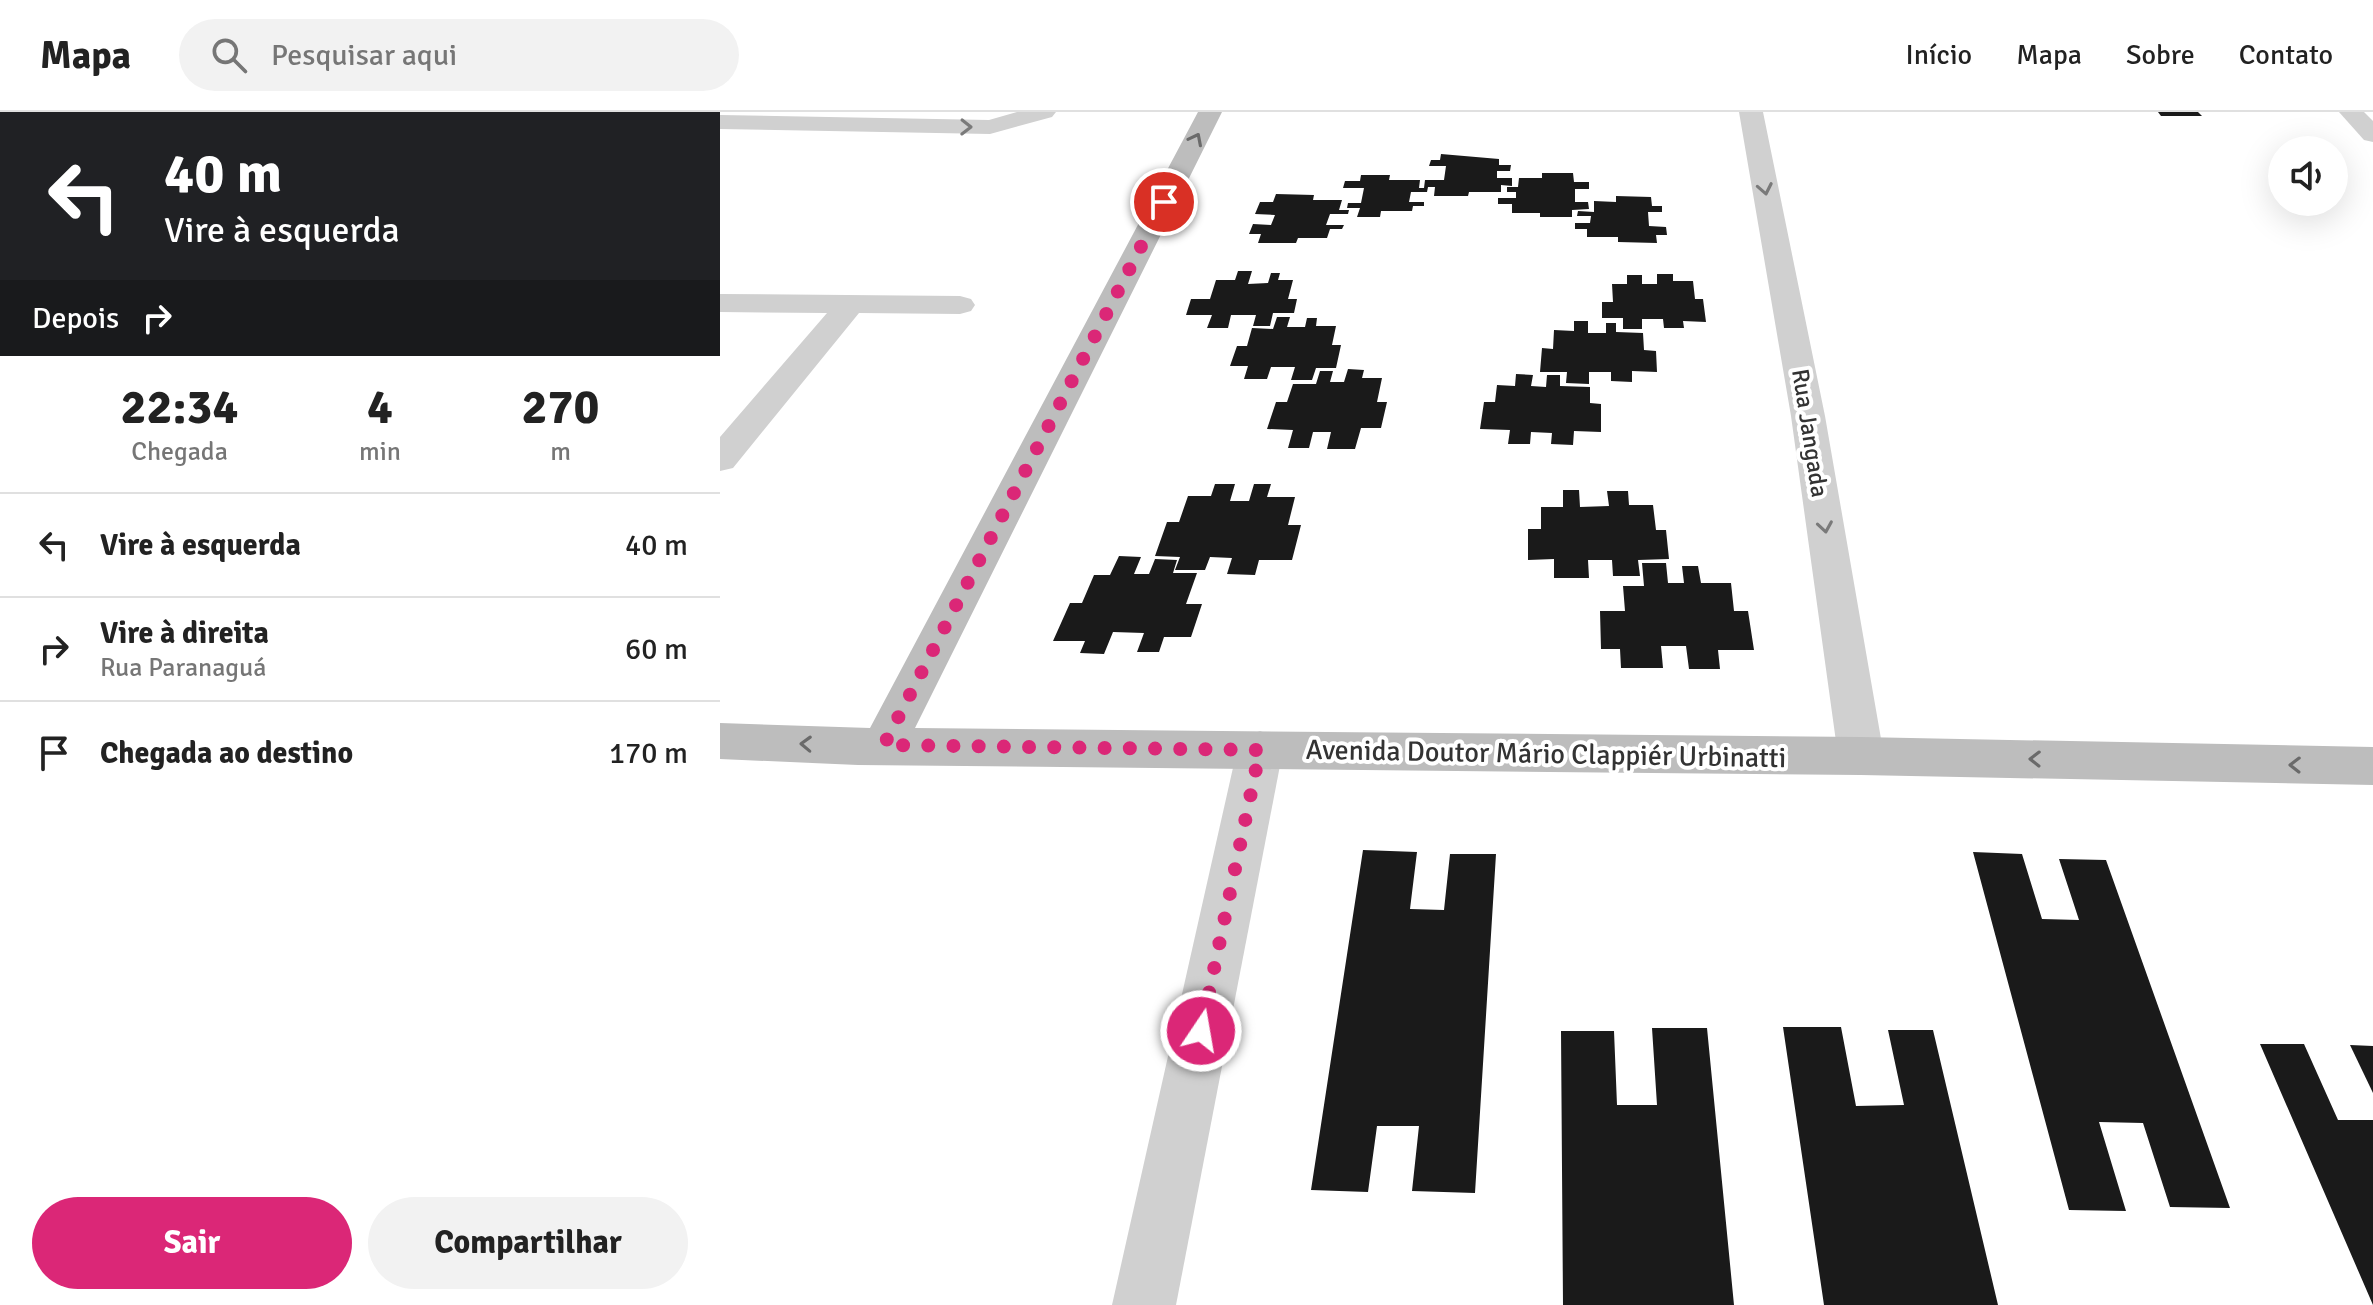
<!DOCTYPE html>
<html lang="pt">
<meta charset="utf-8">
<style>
:root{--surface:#fff;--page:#f2f2f2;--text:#222;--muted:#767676;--line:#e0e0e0;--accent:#db2777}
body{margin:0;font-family:Signika,sans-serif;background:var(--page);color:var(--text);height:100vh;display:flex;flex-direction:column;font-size:30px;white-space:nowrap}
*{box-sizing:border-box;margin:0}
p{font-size:26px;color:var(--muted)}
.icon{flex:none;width:44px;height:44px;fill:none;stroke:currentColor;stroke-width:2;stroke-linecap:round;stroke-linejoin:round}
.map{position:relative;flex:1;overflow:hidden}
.side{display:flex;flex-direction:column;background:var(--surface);width:720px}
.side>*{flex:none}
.hud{background:#202124;color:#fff;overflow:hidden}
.tools{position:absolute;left:1548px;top:24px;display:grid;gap:16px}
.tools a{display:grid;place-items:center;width:80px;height:80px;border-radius:50%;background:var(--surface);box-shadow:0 8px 32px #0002;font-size:40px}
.pin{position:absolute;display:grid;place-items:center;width:68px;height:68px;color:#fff;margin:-34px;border:4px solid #fff;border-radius:50%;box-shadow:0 2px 8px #0007}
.me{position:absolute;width:88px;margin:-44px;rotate:12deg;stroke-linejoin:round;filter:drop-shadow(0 0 6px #0008)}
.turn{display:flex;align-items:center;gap:28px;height:168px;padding:0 32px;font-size:36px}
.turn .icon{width:104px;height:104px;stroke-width:2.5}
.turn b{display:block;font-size:56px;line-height:68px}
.then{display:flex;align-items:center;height:76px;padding:0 32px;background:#0003;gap:16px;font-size:30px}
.eta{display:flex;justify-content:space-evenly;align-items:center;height:136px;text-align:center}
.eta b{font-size:48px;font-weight:800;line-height:56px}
.button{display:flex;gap:16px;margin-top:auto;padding:16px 32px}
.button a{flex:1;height:92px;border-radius:48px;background:var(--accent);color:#fff;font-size:32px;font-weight:800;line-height:92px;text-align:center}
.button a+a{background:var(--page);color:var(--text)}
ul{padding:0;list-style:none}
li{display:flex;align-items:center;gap:24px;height:104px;padding:0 32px;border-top:2px solid var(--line)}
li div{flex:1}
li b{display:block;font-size:30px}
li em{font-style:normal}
header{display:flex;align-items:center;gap:48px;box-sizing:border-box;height:112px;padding:0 40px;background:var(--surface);border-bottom:2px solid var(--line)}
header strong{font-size:38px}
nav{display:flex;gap:44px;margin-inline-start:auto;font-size:28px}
.search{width:560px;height:72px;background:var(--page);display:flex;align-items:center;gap:20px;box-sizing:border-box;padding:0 28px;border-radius:44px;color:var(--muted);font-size:30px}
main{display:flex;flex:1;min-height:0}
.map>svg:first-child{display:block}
.building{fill:#1a1a1a}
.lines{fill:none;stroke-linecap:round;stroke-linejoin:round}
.street{fill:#d0d0d0;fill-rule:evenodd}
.secondary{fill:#bdbdbd;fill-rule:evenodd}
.oneway{stroke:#7a7a7a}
.oneway2{stroke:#6a6a6a}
.route{stroke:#db2777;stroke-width:14;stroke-dasharray:0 25.2}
.labels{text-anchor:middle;stroke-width:8;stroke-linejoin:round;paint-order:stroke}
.far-street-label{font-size:24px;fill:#333;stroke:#fff}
.street-label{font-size:28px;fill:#333;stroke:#fff}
</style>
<header>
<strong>Mapa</strong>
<div class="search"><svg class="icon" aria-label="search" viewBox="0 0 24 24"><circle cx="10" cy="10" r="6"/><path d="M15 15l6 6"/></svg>Pesquisar aqui</div>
<nav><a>Início</a><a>Mapa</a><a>Sobre</a><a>Contato</a></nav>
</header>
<main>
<section class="side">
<div class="hud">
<div class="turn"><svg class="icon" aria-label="left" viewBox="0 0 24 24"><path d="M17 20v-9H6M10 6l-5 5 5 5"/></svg><div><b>40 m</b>Vire à esquerda</div></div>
<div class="then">Depois<svg class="icon" aria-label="right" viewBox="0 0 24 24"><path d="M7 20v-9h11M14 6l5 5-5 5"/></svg></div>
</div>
<div class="eta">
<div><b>22:34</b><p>Chegada</p></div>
<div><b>4</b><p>min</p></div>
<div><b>270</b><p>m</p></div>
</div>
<ul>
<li><svg class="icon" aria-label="left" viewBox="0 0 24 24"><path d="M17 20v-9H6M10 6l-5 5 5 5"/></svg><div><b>Vire à esquerda</b></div><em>40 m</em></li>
<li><svg class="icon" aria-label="right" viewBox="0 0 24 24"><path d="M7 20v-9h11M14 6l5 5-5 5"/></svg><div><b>Vire à direita</b><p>Rua Paranaguá</p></div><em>60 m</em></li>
<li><svg class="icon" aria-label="arrive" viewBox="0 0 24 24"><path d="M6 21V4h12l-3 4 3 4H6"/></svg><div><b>Chegada ao destino</b></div><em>170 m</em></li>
</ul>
<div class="button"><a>Sair</a><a>Compartilhar</a></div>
</section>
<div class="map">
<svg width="1653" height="1193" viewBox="0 0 1653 1193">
<rect width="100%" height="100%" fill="#fff"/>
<g class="building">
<polygon points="1438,0 1478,0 1482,4 1441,4"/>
<polygon points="721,42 779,47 779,53 791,53 790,59 777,59 777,66 792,66 792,74 781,73 781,80 749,80 748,84 714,84 715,75 708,75 707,80 691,80 689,90 704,90 704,94 693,94 692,99 661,99 660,105 637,105 640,96 627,96 628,91 641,91 644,76 623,76 625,69 640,69 641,63 670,63 669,68 700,68 699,76 704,76 705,68 724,68 726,54 709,54 711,48 720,48"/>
<polygon points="822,61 853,61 854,70 869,70 869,77 855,77 855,90 868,90 869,97 852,98 852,105 820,105 820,101 792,101 792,92 778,92 778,86 796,86 796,80 787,80 787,75 798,75 799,66 822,66"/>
<polygon points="556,82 594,83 593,88 622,88 619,98 629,98 628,102 610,102 606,113 624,113 622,117 610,117 607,126 578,126 576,131 538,131 541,122 529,122 533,112 551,113 555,103 535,102 540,90 553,90"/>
<polygon points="896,84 931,85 932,94 942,94 942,100 928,100 929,114 946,115 947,123 936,123 937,131 898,130 898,125 867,125 867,117 855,117 855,111 870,111 871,104 857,104 858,99 874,100 874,89 896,90"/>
<polygon points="518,159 532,159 528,172 548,171 551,161 560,161 558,168 573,168 568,187 577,187 574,201 553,201 550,214 533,214 536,203 511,203 508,216 487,216 492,203 466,203 471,187 490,187 496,168 515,168"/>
<polygon points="937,162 953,162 953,169 973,169 975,187 983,187 986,210 963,209 964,216 944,216 943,207 922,207 922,217 903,217 903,206 882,206 882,190 893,190 892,172 907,172 907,163 922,163 922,172 937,172"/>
<polygon points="557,205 570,205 567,215 585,215 587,206 597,206 596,214 616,214 612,233 621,233 616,256 596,256 592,268 571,268 575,255 551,255 547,267 524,267 528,254 510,254 517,234 527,234 532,216 553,217"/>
<polygon points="854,209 868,209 868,221 886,221 886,211 896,211 896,220 923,221 924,238 936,239 937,260 912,259 912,270 891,269 891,260 869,260 869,272 846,271 847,260 820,260 822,236 833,237 834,218 854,219"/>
<polygon points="628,257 644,258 642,266 662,266 657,290 667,290 661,316 641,316 635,337 607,337 611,320 593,320 589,336 568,336 573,318 547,317 556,290 567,290 573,272 596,272 600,259 613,259 610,270 624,270"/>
<polygon points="796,262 813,263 811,274 826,275 827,263 840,263 840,274 870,275 870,291 881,292 881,320 854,319 853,333 831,332 832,321 811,320 810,332 788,332 790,318 760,317 764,290 775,290 777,273 795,274"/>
<polygon points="495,372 515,372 510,389 529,389 534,372 551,372 547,385 575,385 568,413 581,413 572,448 539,448 535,463 507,462 512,446 490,445 485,458 455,458 460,445 435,444 447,410 459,410 468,384 491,384"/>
<polygon points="843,378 859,378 860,395 889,394 887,379 908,379 909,393 933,393 936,418 946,418 949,447 918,448 920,464 893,464 892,448 868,448 869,466 834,466 834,447 808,448 808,417 821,417 821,395 843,395"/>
<polygon points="399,444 421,445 414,462 429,462 435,447 457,448 453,461 477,461 466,492 482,492 471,525 444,525 439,540 417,540 424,521 393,520 384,542 360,541 365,529 333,529 350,491 362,491 374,463 390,463"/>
<polygon points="922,451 946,451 948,471 964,471 962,454 978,454 981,471 1011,471 1014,499 1028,499 1034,538 998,538 1000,557 969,557 966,534 941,534 943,556 901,556 900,537 881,537 880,499 905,499 903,474 924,474"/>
<polygon points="643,738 697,740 690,797 724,798 730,742 776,742 755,1081 692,1079 699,1014 657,1014 648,1080 591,1078"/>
<polygon points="1253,740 1302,742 1322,807 1359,808 1339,747 1386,748 1510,1096 1450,1095 1423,1011 1379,1010 1406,1099 1349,1098"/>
<polygon points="1063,915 1121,915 1136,994 1184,993 1168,918 1213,918 1278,1193 1104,1193"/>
<polygon points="932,916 987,916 1014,1193 843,1193 841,919 894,919 897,993 937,993"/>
<polygon points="1540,932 1584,932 1618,1008 1653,1008 1653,1193"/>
<polygon points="1630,933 1653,934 1653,981"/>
</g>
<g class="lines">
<g class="street">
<polygon points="297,0 336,0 332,5 270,22 0,17 0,3 269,8"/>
<polygon points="1019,0 1043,0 1105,304 1164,644 1157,657 1141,663 1125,657 1118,644 1071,304"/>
<polygon points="1619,0 1644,0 1653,9 1653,30 1644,28"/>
<polygon points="0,182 240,184 251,187 255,193 251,199 240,202 139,201 13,356 0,359 0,325 107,201 0,200"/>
<polygon points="540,619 556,625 563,638 456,1193 392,1193 517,638 524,625"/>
</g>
<polygon class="secondary" points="478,0 502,0 195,616 1141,625 1653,635 1653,673 1141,663 138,653 0,647 0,611 150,616"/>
</g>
<defs><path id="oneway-chevron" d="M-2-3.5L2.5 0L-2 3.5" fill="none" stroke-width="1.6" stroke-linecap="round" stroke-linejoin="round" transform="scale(2)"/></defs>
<g class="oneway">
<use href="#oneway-chevron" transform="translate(246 15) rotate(1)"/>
<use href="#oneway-chevron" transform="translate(1045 77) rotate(79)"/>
<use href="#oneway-chevron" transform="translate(1105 415) rotate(81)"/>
</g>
<g class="oneway2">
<use href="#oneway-chevron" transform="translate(476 27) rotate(-63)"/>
<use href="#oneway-chevron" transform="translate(86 632) rotate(-178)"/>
<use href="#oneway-chevron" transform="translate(1315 647) rotate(-179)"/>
<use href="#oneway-chevron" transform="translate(1575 653) rotate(-179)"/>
</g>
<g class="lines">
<polyline class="route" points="444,90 164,633 540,638 481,919"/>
</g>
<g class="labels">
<g class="far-street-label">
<text transform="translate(1090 321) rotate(81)" y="8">Rua Jangada</text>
</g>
<g class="street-label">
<text transform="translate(826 641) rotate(1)" y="10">Avenida Doutor Mário Clappiér Urbinatti</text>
</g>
</g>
</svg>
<div class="tools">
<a><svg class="icon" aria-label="sound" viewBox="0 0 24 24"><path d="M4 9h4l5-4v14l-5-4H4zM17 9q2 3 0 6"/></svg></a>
</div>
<div class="pin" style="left:444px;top:90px;background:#d93025"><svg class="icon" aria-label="arrive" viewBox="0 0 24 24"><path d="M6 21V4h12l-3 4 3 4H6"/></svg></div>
<svg class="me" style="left:481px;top:919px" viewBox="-20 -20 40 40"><circle r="17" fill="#db2777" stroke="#fff" stroke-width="3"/><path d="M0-11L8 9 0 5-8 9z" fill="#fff"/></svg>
</div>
</main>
